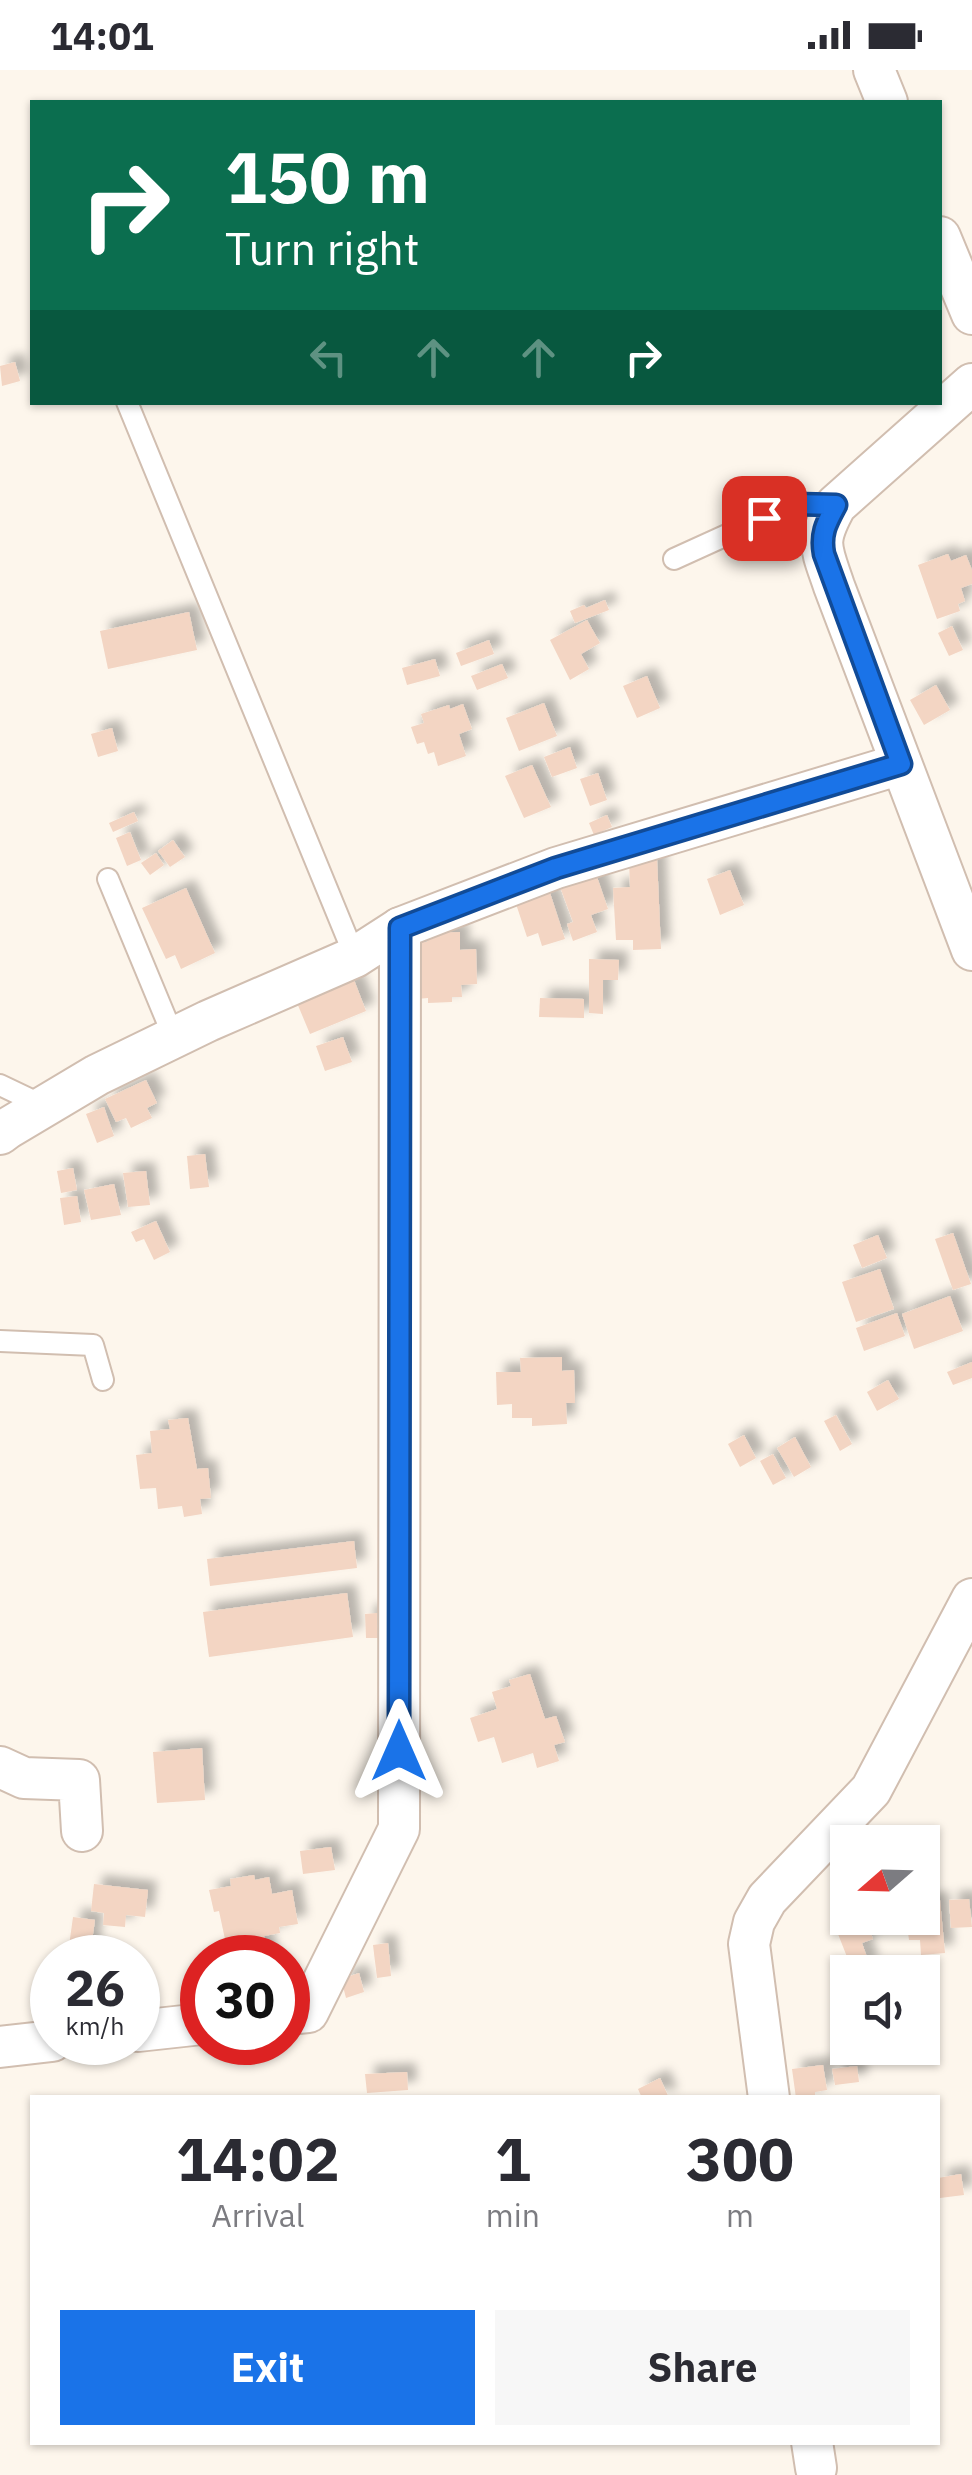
<!DOCTYPE html>
<style>
:root{--surface:#fff;--page:#f7f7f7;--text:#2b2b33;--muted:#7c7c81;--accent:#1a73e8}
body{margin:0;font-family:"IBM Plex Sans",sans-serif;background:var(--page);color:var(--text);height:100vh;display:flex;flex-direction:column;font-size:38px;white-space:nowrap}
*{box-sizing:border-box;margin:0}
p{font-size:32px;color:var(--muted)}
.icon{flex:none;width:55px;height:55px;fill:none;stroke:currentColor;stroke-width:2;stroke-linecap:round;stroke-linejoin:round}
.map{position:relative;flex:1;overflow:hidden}
.side{position:absolute;left:30px;top:2025px;width:910px;height:350px;display:flex;flex-direction:column;background:var(--surface);border-radius:0px;box-shadow:0 2px 8px #0004}
.side>*{flex:none}
.hud{position:absolute;left:30px;top:30px;width:912px;height:305px;border-radius:0px;box-shadow:0 2px 8px #0004;background:#0b6e4f;color:#fff;overflow:hidden}
.needle{width:65px;rotate:250deg}
.tools{position:absolute;left:830px;top:1755px;display:grid;gap:20px}
.tools a{display:grid;place-items:center;width:110px;height:110px;border-radius:0px;background:var(--surface);box-shadow:0 2px 8px #0004;font-size:50px}
.speed{position:absolute;left:30px;top:1865px;display:flex;gap:20px;font-size:50px;font-weight:700;text-align:center}
.speed>*{display:grid;place-content:center;width:130px;height:130px;border-radius:50%;background:var(--surface);box-shadow:0 2px 8px #0004;line-height:1}
.speed small{font-size:25px;font-weight:400}
.speed .limit{border:15px solid #d22;background:#fff;color:#111}
.pin{position:absolute;display:grid;place-items:center;width:85px;height:85px;color:#fff;margin:-42px;border-radius:20px;box-shadow:0 5px 15px #0006}
.me{position:absolute;width:110px;margin:-55px;rotate:0deg;stroke-linejoin:round;filter:drop-shadow(0 0 8px #0008)}
.turn{display:flex;align-items:center;gap:35px;height:210px;padding:0 30px;font-size:45px}
.turn .icon{width:130px;height:130px;stroke-width:2.5}
.turn b{display:block;font-size:70px;line-height:85px}
.lanes{display:flex;align-items:center;height:95px;padding:0 30px;background:#0003;justify-content:center;gap:50px;direction:ltr}
.lanes .off{opacity:.35}
.eta{display:flex;justify-content:space-evenly;align-items:center;height:170px;text-align:center}
.eta b{font-size:60px;font-weight:800;line-height:70px}
.button{display:flex;gap:20px;margin-top:auto;padding:20px 30px}
.button a{flex:1;height:115px;border-radius:0px;background:var(--accent);color:#fff;font-size:40px;font-weight:800;line-height:115px;text-align:center}
.button a+a{background:var(--page);color:var(--text)}
.status{display:flex;justify-content:space-between;align-items:center;height:70px;padding:0 50px;background:var(--surface);direction:ltr}
.status svg{height:28px;fill:currentColor}
.map>svg:first-child{display:block}
.building{fill:#f3d5c3;filter:url(#shadow)}
.lines{fill:none;stroke-linecap:round;stroke-linejoin:round}
.service-casing{stroke:#d1beb0;stroke-width:24}
.minor-casing{stroke:#d1beb0;stroke-width:44}
.service{stroke:#fff;stroke-width:20}
.minor{stroke:#fff;stroke-width:40}
.route-casing{stroke:#114b97;stroke-width:25}
.route{stroke:#1a73e8;stroke-width:18}
</style>
<div class="status"><b>14:01</b><svg viewBox="0 0 49 12"><path d="M0 12V9h3v3zM5 12V6h3v6zM10 12V3h3v9zM15 12V0h3v12zM26 1h20v11H26zM47 4h2v5h-2z"/></svg></div>
<div class="map">
<svg width="972" height="2405" viewBox="0 0 972 2405">
<defs>
<filter id="shadow"><feDropShadow dx="9" dy="-9" stdDeviation="5" flood-color="#0004"/></filter>
</defs>
<rect width="100%" height="100%" fill="#fdf6ec"/>
<g class="building">
<polygon points="15,292 20,311 2,316 0,296"/>
<polygon points="948,484 951,491 966,485 972,500 972,514 961,518 965,531 958,534 960,541 937,549 918,495"/>
<polygon points="605,530 609,540 575,553 570,541 584,535 586,538"/>
<polygon points="189,542 197,580 108,599 100,561"/>
<polygon points="587,550 600,573 581,584 589,599 570,610 550,570"/>
<polygon points="952,556 963,580 949,586 938,563"/>
<polygon points="489,570 494,584 461,596 456,583"/>
<polygon points="435,589 440,606 407,615 402,598"/>
<polygon points="502,594 508,608 477,620 471,606"/>
<polygon points="647,606 660,638 637,648 623,616"/>
<polygon points="936,615 950,640 924,655 910,630"/>
<polygon points="544,633 557,666 519,681 506,648"/>
<polygon points="463,634 472,659 459,664 466,686 438,696 434,682 428,684 424,672 417,674 411,657 424,653 421,644 449,635 450,639"/>
<polygon points="112,658 118,681 98,687 91,664"/>
<polygon points="570,677 577,698 552,707 544,687"/>
<polygon points="532,695 551,737 524,748 505,706"/>
<polygon points="598,703 607,730 590,736 580,709"/>
<polygon points="134,742 138,751 113,762 109,753"/>
<polygon points="607,745 612,757 594,765 589,753"/>
<polygon points="130,762 141,790 127,796 116,768"/>
<polygon points="173,770 185,787 170,797 158,781"/>
<polygon points="156,783 164,795 150,805 141,793"/>
<polygon points="657,788 661,879 633,880 633,870 616,870 613,818 630,817 629,790"/>
<polygon points="730,800 744,835 720,845 707,809"/>
<polygon points="595,801 608,839 591,845 597,862 573,871 567,854 573,852 559,814"/>
<polygon points="186,818 215,883 181,899 175,885 166,889 142,838"/>
<polygon points="550,823 565,869 542,876 538,863 527,867 516,834"/>
<polygon points="460,862 460,880 476,879 477,914 461,915 462,927 452,927 452,932 428,933 428,928 416,929 414,872 427,872 426,863"/>
<polygon points="589,889 619,890 618,910 603,910 603,944 589,943"/>
<polygon points="354,910 366,941 310,964 297,933"/>
<polygon points="540,928 584,929 584,948 539,947"/>
<polygon points="343,967 352,992 325,1001 316,976"/>
<polygon points="146,1010 157,1033 147,1038 152,1048 131,1058 126,1048 116,1052 105,1029"/>
<polygon points="104,1037 114,1066 97,1073 86,1044"/>
<polygon points="205,1084 209,1117 190,1119 187,1086"/>
<polygon points="73,1098 77,1120 61,1123 57,1101"/>
<polygon points="146,1101 150,1135 128,1137 123,1103"/>
<polygon points="114,1114 121,1145 91,1150 84,1120"/>
<polygon points="77,1126 81,1152 64,1155 60,1128"/>
<polygon points="156,1151 170,1182 154,1190 144,1169 136,1172 131,1162"/>
<polygon points="953,1163 971,1214 953,1220 935,1169"/>
<polygon points="878,1165 887,1188 862,1198 853,1175"/>
<polygon points="880,1199 894,1239 856,1252 842,1212"/>
<polygon points="950,1226 963,1261 914,1279 902,1244"/>
<polygon points="897,1243 905,1266 864,1281 856,1258"/>
<polygon points="562,1287 562,1301 574,1300 575,1333 566,1333 567,1354 532,1356 532,1348 512,1348 512,1334 497,1335 496,1302 521,1302 520,1288"/>
<polygon points="972,1292 972,1308 953,1315 947,1302"/>
<polygon points="888,1310 899,1329 877,1341 867,1322"/>
<polygon points="836,1345 852,1374 840,1381 824,1351"/>
<polygon points="188,1348 197,1399 208,1398 211,1428 200,1429 202,1444 184,1447 182,1436 158,1439 156,1418 140,1419 136,1385 152,1383 150,1361 170,1359 168,1350"/>
<polygon points="744,1365 756,1388 740,1397 728,1374"/>
<polygon points="795,1367 811,1397 794,1407 777,1378"/>
<polygon points="773,1384 786,1408 773,1415 760,1391"/>
<polygon points="354,1471 357,1498 210,1516 207,1489"/>
<polygon points="347,1523 353,1567 209,1587 203,1542"/>
<polygon points="377,1543 378,1568 366,1568 365,1544"/>
<polygon points="530,1604 545,1649 556,1646 565,1672 554,1675 559,1691 537,1698 533,1683 502,1693 494,1667 478,1672 470,1648 497,1639 492,1622 511,1616 509,1610"/>
<polygon points="202,1678 205,1730 157,1733 153,1682"/>
<polygon points="331,1777 335,1800 303,1804 300,1781"/>
<polygon points="254,1805 255,1810 269,1807 272,1824 292,1820 298,1854 279,1857 280,1863 264,1866 268,1887 229,1888 219,1841 214,1842 209,1820 231,1816 230,1809"/>
<polygon points="94,1814 148,1820 145,1847 126,1845 125,1857 103,1855 104,1843 91,1841"/>
<polygon points="969,1829 972,1857 951,1858 949,1830"/>
<polygon points="940,1830 945,1883 921,1885 920,1870 909,1870 906,1848 922,1848 922,1832"/>
<polygon points="73,1847 95,1850 90,1885 68,1883"/>
<polygon points="865,1848 873,1869 862,1873 870,1896 853,1902 836,1859"/>
<polygon points="388,1873 391,1906 377,1908 373,1875"/>
<polygon points="359,1903 364,1922 346,1928 341,1909"/>
<polygon points="823,1995 827,2020 815,2022 815,2028 796,2028 792,1999"/>
<polygon points="857,1996 859,2012 835,2015 832,1999"/>
<polygon points="407,2002 408,2020 367,2023 365,2004"/>
<polygon points="660,2008 669,2028 642,2028 638,2019"/>
<polygon points="961,2104 964,2125 940,2128 938,2108"/>
</g>
<g class="lines">
<g class="service-casing">
<g id="service">
<polyline points="127,332 355,887"/>
<polyline points="674,489 795,434 836,435"/>
<polyline points="108,809 174,968"/>
<polyline points="0,1015 44,1036"/>
<polyline points="0,1271 93,1275 103,1310"/>
</g>
</g>
<g class="minor-casing">
<g id="minor">
<polyline points="874,0 887,32"/>
<polyline points="940,167 972,244"/>
<path d="M972,314L836,435C815,473 821,477 834,516L972,880"/>
<polyline points="0,1064 8,1058 97,1005 208,951 355,887 400,858 556,798 901,694"/>
<polyline points="0,1697 24,1708 79,1710 82,1761"/>
<polyline points="288,1944 308,1942 399,1759 400,858"/>
<polyline points="138,1961 202,1954"/>
<polyline points="0,1977 52,1971"/>
<polyline points="769,2028 749,1874 754,1852 767,1829 871,1720 972,1529"/>
<polyline points="812,2372 816,2398"/>
</g>
</g>
<use href="#service" class="service"/>
<use href="#minor" class="minor"/>
</g>
<g class="lines">
<g class="route-casing">
<path id="route" d="M399,1681L400,858L556,798L901,694L824,484C820,463 827,452 836,435L795,434L764,448"/>
</g>
<use href="#route" class="route"/>
</g>
</svg>
<div class="tools">
<a><svg class="needle" viewBox="-14 -14 28 28"><path d="M0-13l5 13h-10z" fill="#e53935"/><path d="M0 13l5-13h-10z" fill="#7c7c81"/></svg></a>
<a><svg class="icon" aria-label="sound" viewBox="0 0 24 24"><path d="M4 9h4l5-4v14l-5-4H4zM17 9q2 3 0 6"/></svg></a>
</div>
<div class="speed"><div>26<small>km/h</small></div><div class="limit">30</div></div>
<div class="pin" style="left:764px;top:448px;background:#d93025"><svg class="icon" aria-label="arrive" viewBox="0 0 24 24"><path d="M6 21V4h12l-3 4 3 4H6"/></svg></div>
<svg class="me" style="left:399px;top:1681px" viewBox="-20 -20 40 40"><path d="M0-17L14 15 0 8-14 15z" fill="#1a73e8" stroke="#fff" stroke-width="4"/></svg>
<div class="hud">
<div class="turn"><svg class="icon" aria-label="right" viewBox="0 0 24 24"><path d="M7 20v-9h11M14 6l5 5-5 5"/></svg><div><b>150 m</b>Turn right</div></div>
<div class="lanes"><svg class="icon off" aria-label="left" viewBox="0 0 24 24"><path d="M17 20v-9H6M10 6l-5 5 5 5"/></svg><svg class="icon off" aria-label="ahead" viewBox="0 0 24 24"><path d="M12 20V5M6 11l6-6 6 6"/></svg><svg class="icon off" aria-label="ahead" viewBox="0 0 24 24"><path d="M12 20V5M6 11l6-6 6 6"/></svg><svg class="icon" aria-label="right" viewBox="0 0 24 24"><path d="M7 20v-9h11M14 6l5 5-5 5"/></svg></div>
</div>
<section class="side">
<div class="eta">
<div><b>14:02</b><p>Arrival</p></div>
<div><b>1</b><p>min</p></div>
<div><b>300</b><p>m</p></div>
</div>
<div class="button"><a>Exit</a><a>Share</a></div>
</section>
</div>
